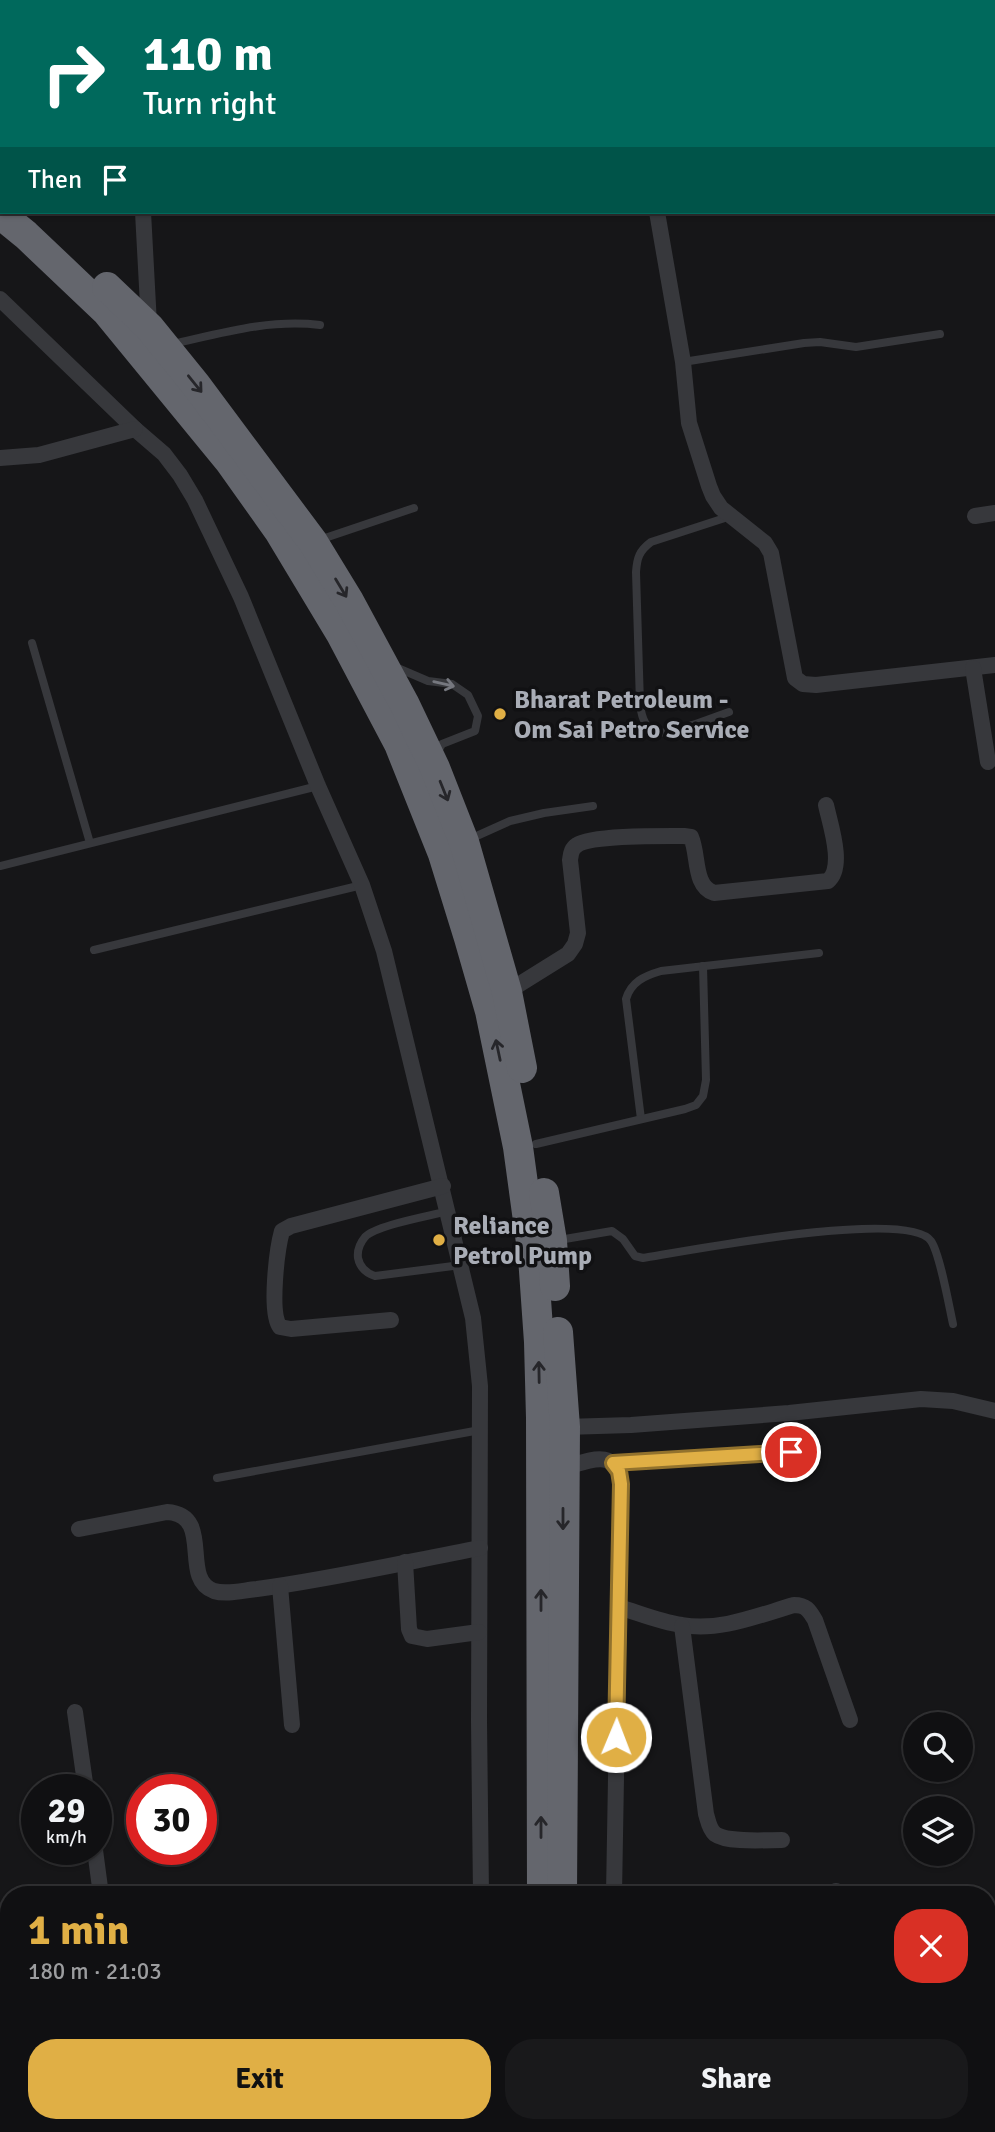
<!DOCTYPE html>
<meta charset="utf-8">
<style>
:root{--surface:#101012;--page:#19191b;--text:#f1f3f6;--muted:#9c9d9f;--line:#303032;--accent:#e0af45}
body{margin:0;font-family:Signika,sans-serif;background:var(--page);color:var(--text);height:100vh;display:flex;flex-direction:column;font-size:26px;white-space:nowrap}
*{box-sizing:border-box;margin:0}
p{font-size:23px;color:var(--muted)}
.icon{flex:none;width:38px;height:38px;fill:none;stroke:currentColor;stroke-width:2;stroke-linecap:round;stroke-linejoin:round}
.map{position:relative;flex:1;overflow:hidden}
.side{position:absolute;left:0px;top:1886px;width:996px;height:247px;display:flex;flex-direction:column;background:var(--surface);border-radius:28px 28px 0 0;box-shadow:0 2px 5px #0004,0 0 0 2px var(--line)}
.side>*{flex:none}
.hud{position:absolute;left:0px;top:0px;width:996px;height:214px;box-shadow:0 2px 5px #0004,0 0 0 2px var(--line);background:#00695c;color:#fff;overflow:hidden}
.tools{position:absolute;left:903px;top:1712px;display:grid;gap:14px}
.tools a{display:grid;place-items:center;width:70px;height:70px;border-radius:50%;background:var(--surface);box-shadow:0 2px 5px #0004,0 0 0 2px var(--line);font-size:35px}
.speed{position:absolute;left:21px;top:1774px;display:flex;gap:14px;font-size:35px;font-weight:700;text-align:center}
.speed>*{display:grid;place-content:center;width:91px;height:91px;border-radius:50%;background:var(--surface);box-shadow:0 2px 5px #0004,0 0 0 2px var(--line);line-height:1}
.speed small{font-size:18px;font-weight:400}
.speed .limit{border:10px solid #d22;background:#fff;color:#111}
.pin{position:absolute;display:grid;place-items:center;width:60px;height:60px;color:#fff;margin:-30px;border:4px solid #fff;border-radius:50%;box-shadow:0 2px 7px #0007}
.me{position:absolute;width:77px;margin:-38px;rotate:1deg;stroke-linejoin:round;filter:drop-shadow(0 0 5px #0008)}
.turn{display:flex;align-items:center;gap:24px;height:147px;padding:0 28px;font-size:32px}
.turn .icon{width:91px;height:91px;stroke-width:2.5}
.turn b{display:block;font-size:49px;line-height:60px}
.then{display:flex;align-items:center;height:66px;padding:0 28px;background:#0003;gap:14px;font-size:26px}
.round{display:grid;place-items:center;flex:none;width:74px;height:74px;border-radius:28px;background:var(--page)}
.overview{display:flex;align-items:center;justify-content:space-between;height:119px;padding:0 28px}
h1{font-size:42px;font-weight:700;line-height:52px;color:var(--accent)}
.primary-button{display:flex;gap:14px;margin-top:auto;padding:14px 28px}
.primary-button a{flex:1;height:80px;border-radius:28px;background:var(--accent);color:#111;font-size:28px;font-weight:700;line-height:80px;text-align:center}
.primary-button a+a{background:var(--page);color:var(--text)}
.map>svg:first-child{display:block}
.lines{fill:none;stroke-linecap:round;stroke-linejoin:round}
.lane{stroke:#37383c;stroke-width:8}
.street{stroke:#37383c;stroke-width:16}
.highway{stroke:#64666d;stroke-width:30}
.oneway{stroke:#26262a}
.oneway2{stroke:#76787f}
.route-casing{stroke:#92722d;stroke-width:18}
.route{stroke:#e0af45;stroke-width:12}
.poi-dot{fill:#e0af45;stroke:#111113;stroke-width:2.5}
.labels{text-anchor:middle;stroke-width:7;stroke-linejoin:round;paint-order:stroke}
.poi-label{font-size:26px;font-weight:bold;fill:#a9adb6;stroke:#111113;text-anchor:start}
</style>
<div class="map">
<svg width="995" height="2132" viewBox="0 0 995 2132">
<rect width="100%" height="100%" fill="#161618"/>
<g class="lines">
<g class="lane">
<path d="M173,344C222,333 269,319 320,325"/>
<polyline points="683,362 804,343 820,342 856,347 940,334"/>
<polyline points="319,540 414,508"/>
<polyline points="32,643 90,843"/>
<polyline points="393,666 428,681 452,684 468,695 478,716 475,731 442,744 437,753"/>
<path d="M729,712C717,716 705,721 692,725C664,735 644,741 640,704L636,572C637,558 639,551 651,542L731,516"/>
<polyline points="470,839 510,821 544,813 593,806"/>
<polyline points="0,866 318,786"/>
<polyline points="94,950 362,885"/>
<path d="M641,1119L626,999C631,982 644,976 661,971L819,953"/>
<polyline points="536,1144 685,1109 696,1105 703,1096 706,1080 703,966"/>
<path d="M448,1211C430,1216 376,1225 365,1237C360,1243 357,1250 358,1258C360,1268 366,1273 375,1276L461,1265"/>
<path d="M559,1240L612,1231L623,1239L635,1256L643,1258C686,1251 908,1208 931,1241C940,1254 949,1306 953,1324"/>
<polyline points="613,1463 791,1452"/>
<polyline points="217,1478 480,1430"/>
</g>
<g class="street">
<polyline points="120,0 120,2"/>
<polyline points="620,0 621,2"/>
<polyline points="434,2 435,0"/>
<polyline points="534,2 550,0"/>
<polyline points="143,212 149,324"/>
<polyline points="657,212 683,362 689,423 709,486 713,496 721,508 765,543 771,553 795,678 803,684 816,685 995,665"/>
<polyline points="0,299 135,429 164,454 180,475 195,500 241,597 318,786 362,885 384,951 473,1318 480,1386 479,1721 481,1895"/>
<polyline points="0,458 39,455 135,429"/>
<polyline points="975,516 995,513"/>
<polyline points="973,668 988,762"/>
<path d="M507,992L568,954L575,944L578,933L570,860C571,854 571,849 577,845C591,835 663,836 684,836L691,837C699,855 693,886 714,893L828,881C845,867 830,824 826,805"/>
<path d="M391,1320L291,1329L280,1327C269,1313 277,1249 282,1231L291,1226L443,1186"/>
<polyline points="565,1427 631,1425 789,1413 921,1399 953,1401 995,1411"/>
<path d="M563,1468C589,1461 616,1446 621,1484L614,1895"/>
<path d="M79,1529L167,1512C215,1515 179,1579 214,1591C227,1595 244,1590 257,1589C332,1579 406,1562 480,1548"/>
<polyline points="405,1562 409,1629 412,1636 427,1639 479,1632"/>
<polyline points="280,1586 292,1725"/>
<path d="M619,1607C639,1613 660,1622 682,1625C719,1632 759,1615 794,1605C806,1605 809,1610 815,1620L850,1720"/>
<path d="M682,1626L706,1814C708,1820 709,1829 715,1834C727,1843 766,1840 782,1840"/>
<polyline points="75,1712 86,1790"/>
<polyline points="95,1850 101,1895"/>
<polyline points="836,1895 836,1891"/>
<polyline points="0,1996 9,2020"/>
<polyline points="41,2124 42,2132"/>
<polyline points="615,2124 615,2132"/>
<polyline points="139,2132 154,2124"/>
</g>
<g class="highway">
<polyline points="0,187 2,189"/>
<polyline points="0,214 26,235 107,312 230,462 279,531 341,634 399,744 443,854 469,938 490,1011 518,1147 533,1257 539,1342 541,1418 542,1895"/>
<polyline points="107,287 149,327 196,385 313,542 349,601 404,703 435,768 464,842 507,992 522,1068"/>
<polyline points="544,1193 552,1241 555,1286"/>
<polyline points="558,1332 565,1427 562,1895"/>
<polyline points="435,2124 463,2132"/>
<polyline points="509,2124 572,2127"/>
<polyline points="283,2132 375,2124"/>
</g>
</g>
<defs><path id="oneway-shaft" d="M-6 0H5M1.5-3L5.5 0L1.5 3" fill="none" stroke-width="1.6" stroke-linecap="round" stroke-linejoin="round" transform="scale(1.75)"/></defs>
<g class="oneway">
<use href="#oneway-shaft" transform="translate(195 384) rotate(51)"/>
<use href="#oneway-shaft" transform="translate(341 588) rotate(59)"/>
<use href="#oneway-shaft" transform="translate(444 791) rotate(68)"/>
<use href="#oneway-shaft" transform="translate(498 1050) rotate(-102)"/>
<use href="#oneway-shaft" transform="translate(539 1372) rotate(-91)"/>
<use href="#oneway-shaft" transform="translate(563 1519) rotate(90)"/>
<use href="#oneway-shaft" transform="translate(541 1600) rotate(-90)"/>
<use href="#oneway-shaft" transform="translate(541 1827) rotate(-90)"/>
</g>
<use class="oneway2" href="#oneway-shaft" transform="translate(444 684) rotate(13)"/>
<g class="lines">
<g class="route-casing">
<polyline id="route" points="616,1737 621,1484 619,1471 613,1463 791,1452"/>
</g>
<use href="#route" class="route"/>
</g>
<g class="poi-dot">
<circle cx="500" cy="714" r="7"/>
<circle cx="439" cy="1240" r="7"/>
</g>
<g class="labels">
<g class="poi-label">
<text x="514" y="708">Bharat Petroleum -<tspan x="514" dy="30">Om Sai Petro Service</tspan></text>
<text x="453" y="1234">Reliance<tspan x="453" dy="30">Petrol Pump</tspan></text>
</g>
</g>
</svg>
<div class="tools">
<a><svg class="icon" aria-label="search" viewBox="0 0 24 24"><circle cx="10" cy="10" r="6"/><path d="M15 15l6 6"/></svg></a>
<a><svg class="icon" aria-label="layers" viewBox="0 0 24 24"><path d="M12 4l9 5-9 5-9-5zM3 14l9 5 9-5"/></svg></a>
</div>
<div class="speed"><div>29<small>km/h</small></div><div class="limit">30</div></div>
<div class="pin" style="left:791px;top:1452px;background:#d93025"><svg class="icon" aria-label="arrive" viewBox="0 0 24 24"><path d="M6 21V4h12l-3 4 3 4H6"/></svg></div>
<svg class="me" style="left:616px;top:1737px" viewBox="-20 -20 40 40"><circle r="17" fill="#e0af45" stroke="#fff" stroke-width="3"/><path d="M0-11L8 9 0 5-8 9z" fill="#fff"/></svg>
<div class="hud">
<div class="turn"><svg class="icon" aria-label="right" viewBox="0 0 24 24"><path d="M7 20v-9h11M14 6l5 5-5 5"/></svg><div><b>110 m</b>Turn right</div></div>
<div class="then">Then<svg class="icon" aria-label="arrive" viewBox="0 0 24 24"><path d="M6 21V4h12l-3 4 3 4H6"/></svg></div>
</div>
<section class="side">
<div class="overview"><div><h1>1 min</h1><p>180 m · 21:03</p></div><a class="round" style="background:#d93025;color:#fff"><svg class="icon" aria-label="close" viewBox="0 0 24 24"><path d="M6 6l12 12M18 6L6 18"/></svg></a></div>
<div class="primary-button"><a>Exit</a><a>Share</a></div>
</section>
</div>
